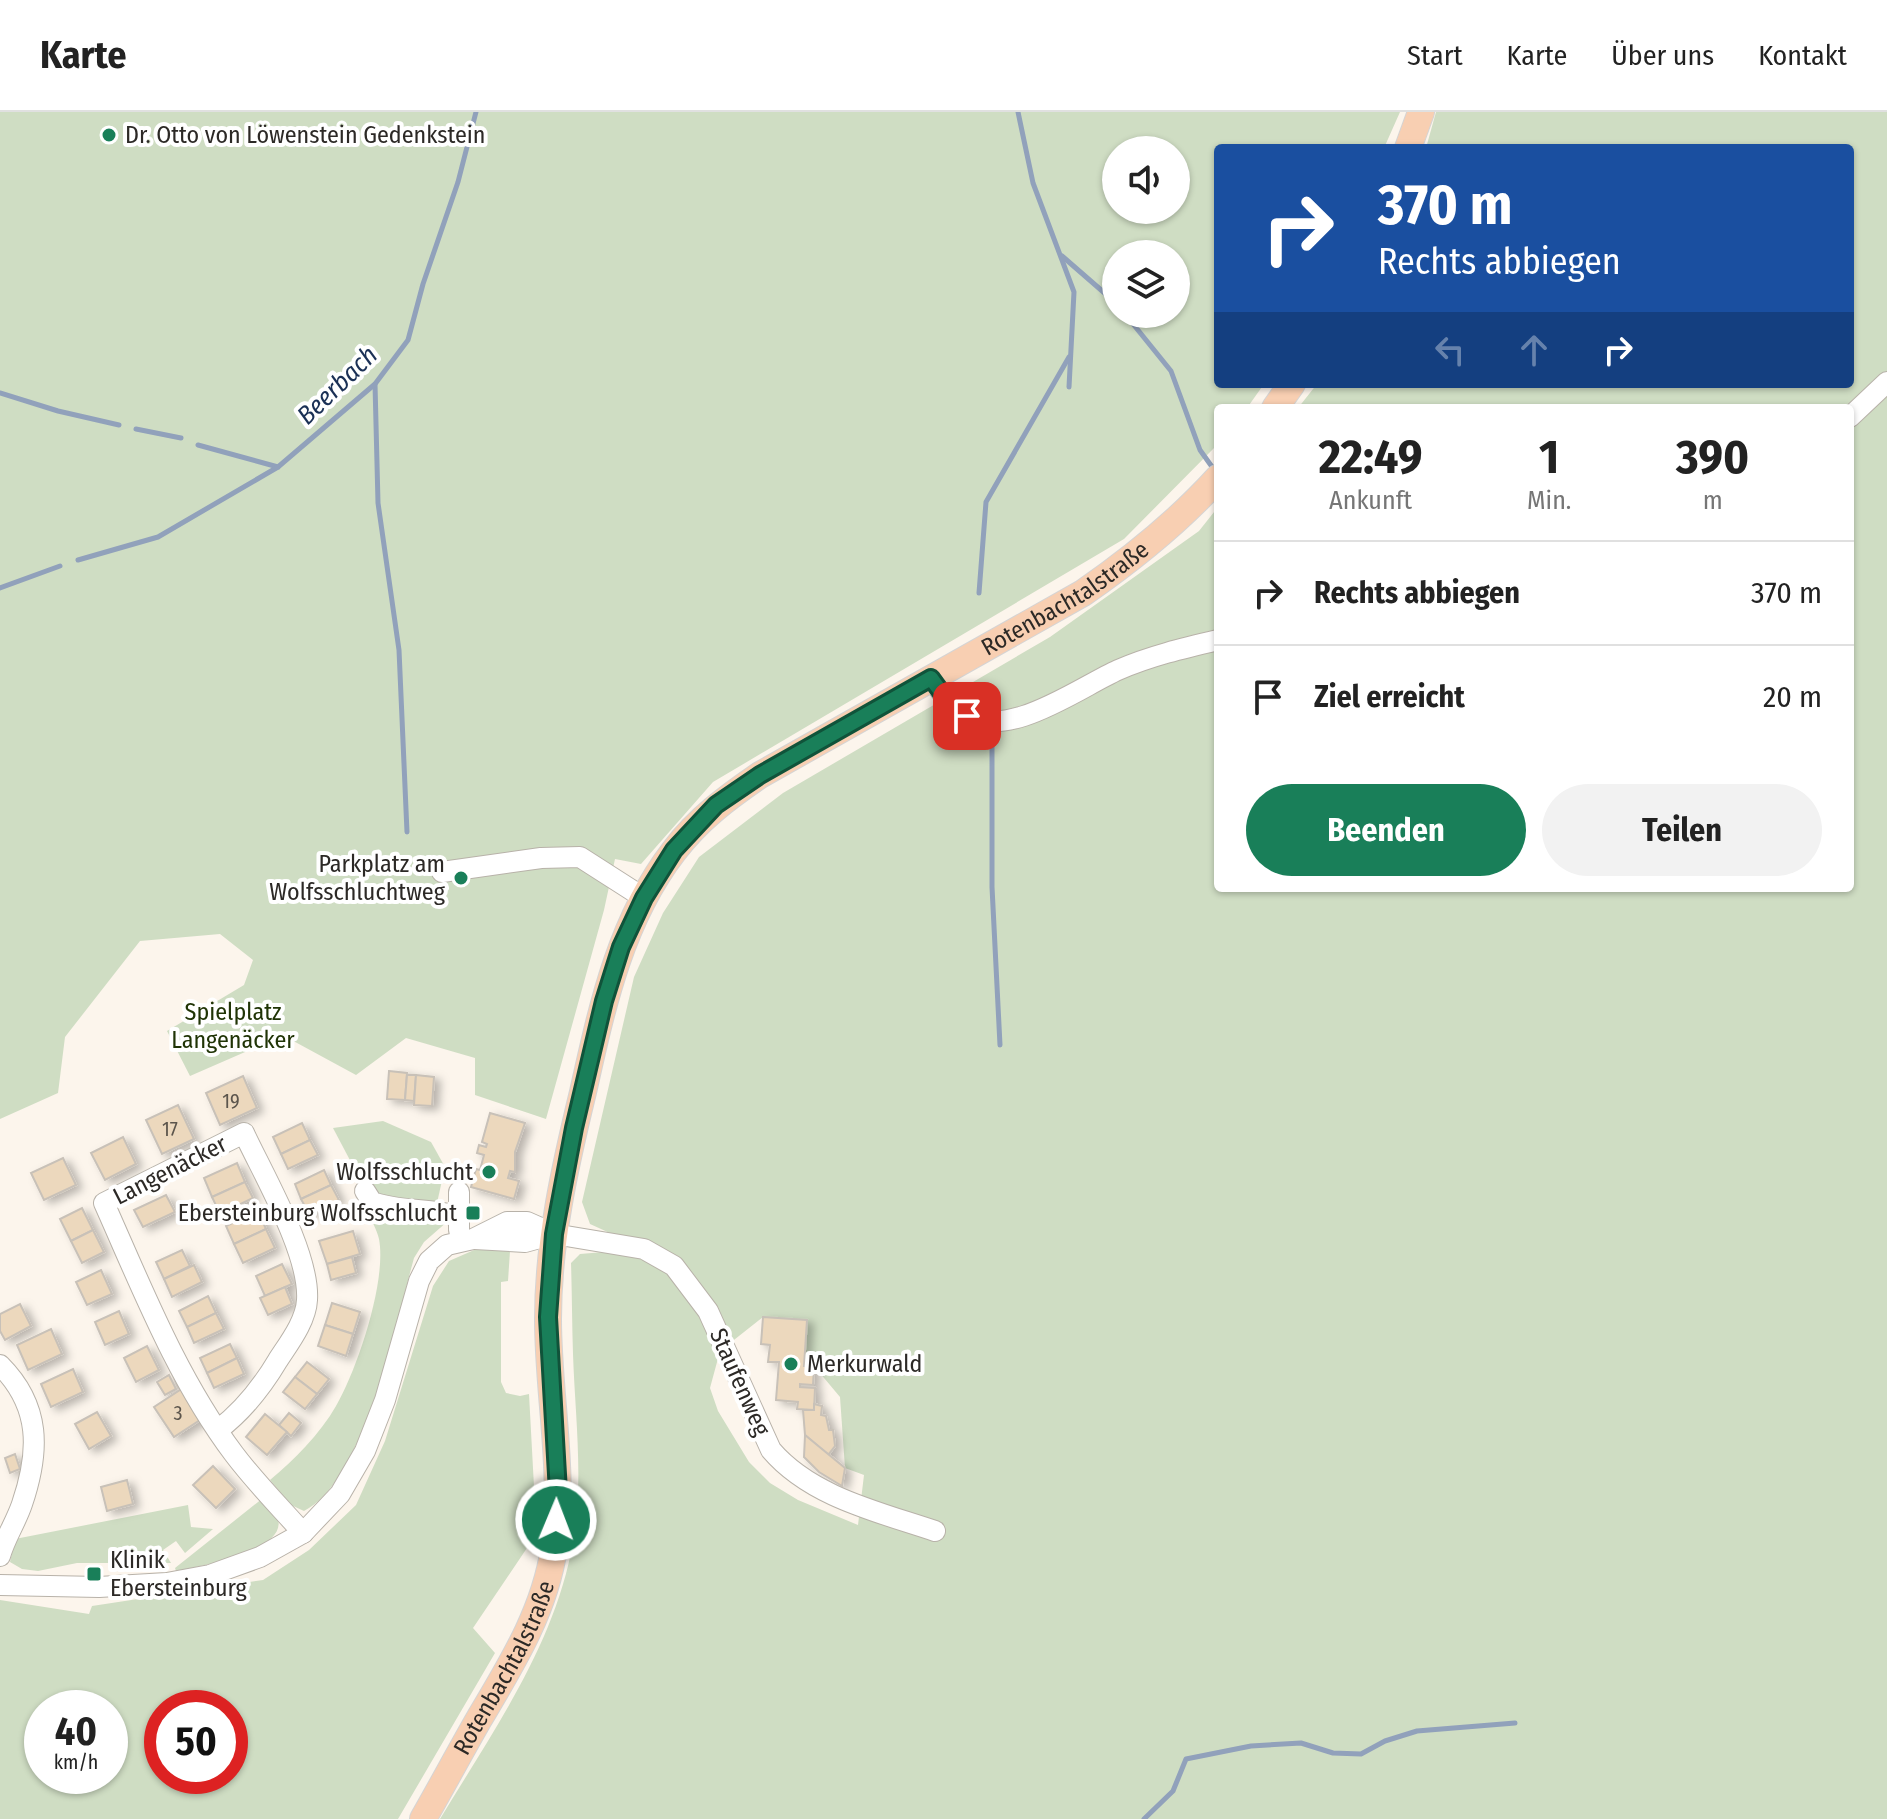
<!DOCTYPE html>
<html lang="de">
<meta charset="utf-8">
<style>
:root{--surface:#fff;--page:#f2f2f2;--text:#222;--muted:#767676;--line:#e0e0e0;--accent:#197f59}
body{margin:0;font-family:"Fira Sans Condensed",sans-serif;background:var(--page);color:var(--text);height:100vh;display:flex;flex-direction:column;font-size:30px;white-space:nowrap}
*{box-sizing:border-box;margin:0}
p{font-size:26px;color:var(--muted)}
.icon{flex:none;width:44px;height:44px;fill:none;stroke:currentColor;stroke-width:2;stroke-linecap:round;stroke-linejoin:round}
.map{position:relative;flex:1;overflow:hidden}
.sheet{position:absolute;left:1214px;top:292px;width:640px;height:488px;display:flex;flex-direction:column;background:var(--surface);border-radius:8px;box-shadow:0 2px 6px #0004}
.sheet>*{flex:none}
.hud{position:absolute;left:1214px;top:32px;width:640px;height:244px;border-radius:8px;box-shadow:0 2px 6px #0004;background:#1a4fa0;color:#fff;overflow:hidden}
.controls{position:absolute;left:1102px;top:24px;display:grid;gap:16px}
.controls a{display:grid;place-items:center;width:88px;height:88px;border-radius:50%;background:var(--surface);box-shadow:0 2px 6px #0004;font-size:40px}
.speed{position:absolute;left:24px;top:1578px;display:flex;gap:16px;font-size:40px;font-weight:700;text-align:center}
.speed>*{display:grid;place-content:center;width:104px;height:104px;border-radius:50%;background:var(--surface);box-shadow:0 2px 6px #0004;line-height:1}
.speed small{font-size:20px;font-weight:400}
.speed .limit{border:12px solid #d22;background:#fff;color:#111}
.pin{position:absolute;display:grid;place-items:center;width:68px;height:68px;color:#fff;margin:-34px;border-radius:16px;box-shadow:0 4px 12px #0006}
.me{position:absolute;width:88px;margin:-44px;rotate:1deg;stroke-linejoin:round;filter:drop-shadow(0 0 6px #0008)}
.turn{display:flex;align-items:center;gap:28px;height:168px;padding:0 32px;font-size:36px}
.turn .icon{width:104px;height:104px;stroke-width:2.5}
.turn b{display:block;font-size:56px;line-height:68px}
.lanes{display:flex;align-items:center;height:76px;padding:0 32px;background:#0003;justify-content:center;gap:40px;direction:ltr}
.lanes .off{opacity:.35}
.eta{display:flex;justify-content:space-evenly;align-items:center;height:136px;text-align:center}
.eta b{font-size:48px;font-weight:700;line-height:56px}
.action{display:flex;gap:16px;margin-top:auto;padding:16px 32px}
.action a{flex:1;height:92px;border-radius:48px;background:var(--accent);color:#fff;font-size:32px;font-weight:700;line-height:92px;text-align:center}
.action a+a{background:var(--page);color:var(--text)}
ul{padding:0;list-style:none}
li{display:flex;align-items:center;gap:24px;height:104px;padding:0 32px;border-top:2px solid var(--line)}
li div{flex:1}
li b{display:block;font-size:30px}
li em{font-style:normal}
header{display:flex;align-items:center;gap:48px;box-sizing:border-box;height:112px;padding:0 40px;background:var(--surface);border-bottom:2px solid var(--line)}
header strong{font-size:38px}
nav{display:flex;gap:44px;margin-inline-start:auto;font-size:28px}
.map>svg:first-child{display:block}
.green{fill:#cfddc3;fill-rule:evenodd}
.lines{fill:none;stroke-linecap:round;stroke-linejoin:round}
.stream{stroke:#91a1bb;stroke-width:5}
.building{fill:#ecd8bd;stroke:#c8c1b8;stroke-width:2;filter:url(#shadow)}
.minor-casing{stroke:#b8b2a9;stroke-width:22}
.major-casing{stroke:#d5d4d4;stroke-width:28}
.minor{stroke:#fff;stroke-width:20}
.major{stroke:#f8cfb2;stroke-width:26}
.route-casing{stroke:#10533a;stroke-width:20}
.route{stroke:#197f59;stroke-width:14}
.poi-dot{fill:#197f59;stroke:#fff;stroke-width:3}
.labels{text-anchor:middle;stroke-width:8;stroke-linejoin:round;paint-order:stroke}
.number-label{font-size:20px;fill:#5c554c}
.poi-label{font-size:24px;fill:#2c2926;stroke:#fff;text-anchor:start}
.street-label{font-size:24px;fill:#2c2926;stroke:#fff}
.park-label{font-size:24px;fill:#203406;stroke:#fff}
.water-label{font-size:26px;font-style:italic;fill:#1a3055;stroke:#fff}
</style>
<header>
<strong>Karte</strong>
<nav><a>Start</a><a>Karte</a><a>Über uns</a><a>Kontakt</a></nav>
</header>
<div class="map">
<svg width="1887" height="1707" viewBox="0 0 1887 1707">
<defs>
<filter id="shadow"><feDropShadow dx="6" dy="3.5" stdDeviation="4" flood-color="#0004"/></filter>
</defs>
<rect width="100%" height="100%" fill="#fcf5ec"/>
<g class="green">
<path d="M0,0H1400L1384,36H1218V272H1264L1247,296H1218V332L1124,427L713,670L641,752L615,747L604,798L546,1007L475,983V946L406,926L356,963L286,925L275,927L190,964L167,919L244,873L253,848L220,822L140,829L65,925L58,981L0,1007ZM1116,38H1176V98H1116ZM1116,142H1176V202H1116Z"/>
<path d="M1436,0H1887V1707H440C493,1619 555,1533 573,1430C584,1368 575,1304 573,1242C572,1212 572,1181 571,1151L580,1142L604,1140L612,1122L590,1112L582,1090L634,865L663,801L699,745L783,681L1050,525L1199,419L1218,395V776H1850V296H1298L1317,272H1850V36H1426ZM763,1205L807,1208L804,1254H814L840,1285L845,1356L864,1363L858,1413L798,1388L770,1371L749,1350L718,1299L710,1276L720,1239Z"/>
<polygon points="383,1009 431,1030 445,1055 437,1091 372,1090 333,1016"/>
<path d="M368,1098L448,1109L424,1130L414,1146C396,1210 364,1370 304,1399L291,1393L270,1368C294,1348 320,1322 336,1294C357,1258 387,1169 379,1127C377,1118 371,1108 368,1098Z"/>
<path d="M481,1135L510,1139L508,1169L501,1170V1270L506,1281L520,1284L529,1282L536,1412L527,1436L473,1516L495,1541L398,1707H0V1488L89,1502L92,1494L263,1468L309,1438L356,1393L385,1329L433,1174L449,1149ZM42,1596H110V1664H42ZM162,1596H230V1664H162Z"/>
<path d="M263,1386C268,1392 277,1400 278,1407C287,1440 198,1454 176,1459L175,1456Z"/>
<polygon points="188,1393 191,1415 213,1417 185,1441 176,1429 163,1438 171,1451 77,1451 38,1459 22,1457 10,1450 15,1427"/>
</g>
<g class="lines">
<g class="stream">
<polyline points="1018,0 1033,71 1074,180 1069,275"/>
<polyline points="1062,144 1116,191"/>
<polyline points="1125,202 1171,259 1200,338 1215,359"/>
<polyline points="375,272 378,391 399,538 407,720"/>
<polyline points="0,281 58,299 119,313"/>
<polyline points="136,317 181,326"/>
<polyline points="198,333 278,355"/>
<polyline points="78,448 158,425 278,355 375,272 408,228 423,172 458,70 476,0"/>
<polyline points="0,476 60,454"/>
<polyline points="979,481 986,390 1069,245"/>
<polyline points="992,633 992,775 1000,933"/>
<polyline points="1144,1707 1173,1679 1186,1647 1251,1634 1301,1631 1333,1641 1361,1642 1385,1629 1417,1619 1515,1611"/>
</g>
</g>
<g class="building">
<polygon points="389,959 407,961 405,988 387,987"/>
<polygon points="407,963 416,963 414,989 405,988"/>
<polygon points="416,963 434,965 432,994 414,993"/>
<polygon points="243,964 257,996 220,1013 206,981"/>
<polygon points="178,993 194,1027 162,1042 146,1008"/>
<polygon points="490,1001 525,1011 515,1040 515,1060 510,1059 508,1066 519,1069 514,1087 471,1075 476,1057 480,1058 484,1043 477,1041 479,1033 486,1035 487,1032 482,1030"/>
<polygon points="302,1011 310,1028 281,1042 273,1025"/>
<polygon points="123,1025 136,1052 105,1068 91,1041"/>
<polygon points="310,1028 318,1043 288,1057 281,1042"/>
<polygon points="63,1046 76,1073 44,1088 31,1061"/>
<polygon points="237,1051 245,1070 212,1085 204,1066"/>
<polygon points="324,1058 331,1073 301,1087 295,1072"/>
<polygon points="245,1070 253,1086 220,1102 212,1085"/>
<polygon points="331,1073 339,1088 309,1102 301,1087"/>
<polygon points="166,1083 175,1100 143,1115 134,1098"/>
<polygon points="82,1096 93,1118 71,1129 60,1107"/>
<polygon points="258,1099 266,1117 234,1132 226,1114"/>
<polygon points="266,1117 275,1136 243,1151 234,1132"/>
<polygon points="93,1118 104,1140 82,1151 71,1129"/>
<polygon points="353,1119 360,1142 327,1152 319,1129"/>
<polygon points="182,1138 190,1154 164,1167 156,1150"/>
<polygon points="352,1145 356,1161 331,1168 327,1152"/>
<polygon points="282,1152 292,1172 265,1184 256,1164"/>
<polygon points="194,1153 202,1170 172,1185 164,1167"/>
<polygon points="101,1158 112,1182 87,1193 76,1170"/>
<polygon points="285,1175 292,1192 268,1203 260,1186"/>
<polygon points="208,1184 216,1201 187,1215 179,1199"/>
<polygon points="332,1191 360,1200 353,1222 325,1213"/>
<polygon points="20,1192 31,1214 5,1228 0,1219 0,1202"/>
<polygon points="119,1199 129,1222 105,1233 95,1210"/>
<polygon points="216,1201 224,1217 194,1231 187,1215"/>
<polygon points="763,1205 807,1208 804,1254 814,1254 813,1273 800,1272 800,1275 815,1276 814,1298 797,1297 798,1290 776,1288 779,1250 768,1250 770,1233 761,1232"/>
<polygon points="325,1213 353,1222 346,1244 318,1234"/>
<polygon points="51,1217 62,1242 28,1258 17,1233"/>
<polygon points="230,1232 237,1246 207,1261 200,1246"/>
<polygon points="147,1234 159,1258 136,1270 124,1246"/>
<polygon points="237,1246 244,1262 214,1276 207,1261"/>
<polygon points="307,1250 329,1267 317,1282 295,1265"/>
<polygon points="73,1257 83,1280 51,1295 41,1272"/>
<polygon points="169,1263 176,1277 165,1283 157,1270"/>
<polygon points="295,1265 317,1282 305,1297 283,1280"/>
<polygon points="183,1276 203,1306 174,1325 154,1295"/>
<polygon points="814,1292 822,1294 821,1303 826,1304 829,1318 833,1318 835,1334 828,1343 805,1323 803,1298 814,1298"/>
<polygon points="97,1300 111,1324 89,1337 75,1312"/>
<polygon points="289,1301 301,1311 291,1324 279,1313"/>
<polygon points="265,1302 287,1320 267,1343 246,1325"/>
<polygon points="805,1323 845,1356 842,1374 819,1360 804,1345"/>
<polygon points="15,1342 20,1357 10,1361 5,1346"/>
<polygon points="213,1354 235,1377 216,1396 193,1373"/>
<polygon points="127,1368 133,1392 107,1399 101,1375"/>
</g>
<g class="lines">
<g class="minor-casing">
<g id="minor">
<polyline points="1850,305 1887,270"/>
<path d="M931,566C941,580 950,593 964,602C1008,629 1078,576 1118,558C1150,544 1184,536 1218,528"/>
<polyline points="442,760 541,746 580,745 644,786"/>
<path d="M365,1079L372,1090C399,1100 429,1096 457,1104"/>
<polyline points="459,1118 459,1080"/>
<polyline points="475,1127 525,1130 554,1122"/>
<path d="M0,1253C41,1294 40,1339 22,1392C16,1410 5,1426 0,1444"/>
<path d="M218,1318C243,1299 262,1275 278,1248C289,1231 306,1209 307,1188C310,1142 264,1064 244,1021L104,1091C142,1176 177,1266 234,1342C255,1370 280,1395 303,1421"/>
<path d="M0,1473L99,1475L167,1471L210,1463L260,1445L303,1421L340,1382L365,1339L385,1288L419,1169L429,1149L447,1133L473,1127L507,1110H527L554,1122L644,1137L674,1154L708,1199L771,1338C811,1385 879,1400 935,1419"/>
</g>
</g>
<g class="major-casing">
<g id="major">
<polyline points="1408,36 1421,0"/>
<polyline points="1275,296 1292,272"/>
<path id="s1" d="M423,1707C442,1674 460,1640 479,1607C511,1553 545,1499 554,1436C565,1360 548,1283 548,1207C548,1130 565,1054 583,980C602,895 620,809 674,739C698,707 728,685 760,663L1083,481C1132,447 1178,410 1218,366"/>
</g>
</g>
<use href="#minor" class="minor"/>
<use href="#major" class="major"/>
</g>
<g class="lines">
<g class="route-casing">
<polyline id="route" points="556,1408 558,1380 548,1205 554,1122 574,1016 604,889 621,835 644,786 674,738 716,693 760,663 931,566 949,591 967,604"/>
</g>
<use href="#route" class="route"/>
</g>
<g class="poi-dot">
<circle cx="109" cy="23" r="8"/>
<circle cx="461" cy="766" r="8"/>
<circle cx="489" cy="1060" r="8"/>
<rect x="465" y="1093" width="16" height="16" rx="4"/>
<circle cx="791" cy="1252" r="8"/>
<rect x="86" y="1454" width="16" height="16" rx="4"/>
</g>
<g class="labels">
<g class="number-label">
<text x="231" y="996">19</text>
<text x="170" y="1024">17</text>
<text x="178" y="1308">3</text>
</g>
<g class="poi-label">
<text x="125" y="31">Dr. Otto von Löwenstein Gedenkstein</text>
<text x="445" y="760" text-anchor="end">Parkplatz am<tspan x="445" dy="28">Wolfsschluchtweg</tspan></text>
<text x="473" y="1068" text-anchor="end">Wolfsschlucht</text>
<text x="457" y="1109" text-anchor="end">Ebersteinburg Wolfsschlucht</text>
<text x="807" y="1260">Merkurwald</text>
<text x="110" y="1456">Klinik<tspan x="110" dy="28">Ebersteinburg</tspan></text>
</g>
<g class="street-label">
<text dy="8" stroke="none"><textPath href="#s1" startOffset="1490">Rotenbachtalstraße</textPath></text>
<text transform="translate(170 1058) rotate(-27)" y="8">Langenäcker</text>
<text transform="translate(740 1270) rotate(66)" y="8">Staufenweg</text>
<text dy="8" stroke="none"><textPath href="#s1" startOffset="172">Rotenbachtalstraße</textPath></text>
</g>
<g class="park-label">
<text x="233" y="908">Spielplatz<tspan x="233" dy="28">Langenäcker</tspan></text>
</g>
<g class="water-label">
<text transform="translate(337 273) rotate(-44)" y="9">Beerbach</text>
</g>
</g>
</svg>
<div class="controls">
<a><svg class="icon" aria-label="sound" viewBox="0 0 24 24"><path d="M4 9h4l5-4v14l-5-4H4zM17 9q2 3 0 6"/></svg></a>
<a><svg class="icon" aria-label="layers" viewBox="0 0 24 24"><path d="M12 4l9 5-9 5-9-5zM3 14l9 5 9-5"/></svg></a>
</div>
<div class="speed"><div>40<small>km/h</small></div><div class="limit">50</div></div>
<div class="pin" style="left:967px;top:604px;background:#d93025"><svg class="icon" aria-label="arrive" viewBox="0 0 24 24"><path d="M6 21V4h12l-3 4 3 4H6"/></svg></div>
<svg class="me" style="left:556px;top:1408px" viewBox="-20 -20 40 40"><circle r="17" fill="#197f59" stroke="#fff" stroke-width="3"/><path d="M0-11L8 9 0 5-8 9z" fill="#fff"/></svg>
<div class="hud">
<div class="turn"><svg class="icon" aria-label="right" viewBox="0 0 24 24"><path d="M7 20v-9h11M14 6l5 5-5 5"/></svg><div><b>370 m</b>Rechts abbiegen</div></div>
<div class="lanes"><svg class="icon off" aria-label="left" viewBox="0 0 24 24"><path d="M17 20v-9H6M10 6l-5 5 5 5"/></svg><svg class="icon off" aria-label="ahead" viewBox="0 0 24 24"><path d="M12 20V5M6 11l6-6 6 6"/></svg><svg class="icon" aria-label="right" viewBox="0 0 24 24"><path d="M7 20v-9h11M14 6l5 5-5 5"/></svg></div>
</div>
<section class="sheet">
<div class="eta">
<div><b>22:49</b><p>Ankunft</p></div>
<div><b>1</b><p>Min.</p></div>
<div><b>390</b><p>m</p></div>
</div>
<ul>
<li><svg class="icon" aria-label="right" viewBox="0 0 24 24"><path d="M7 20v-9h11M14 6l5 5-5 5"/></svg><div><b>Rechts abbiegen</b></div><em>370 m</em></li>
<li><svg class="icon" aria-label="arrive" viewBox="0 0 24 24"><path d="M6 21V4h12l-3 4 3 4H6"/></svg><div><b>Ziel erreicht</b></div><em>20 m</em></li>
</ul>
<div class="action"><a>Beenden</a><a>Teilen</a></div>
</section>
</div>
